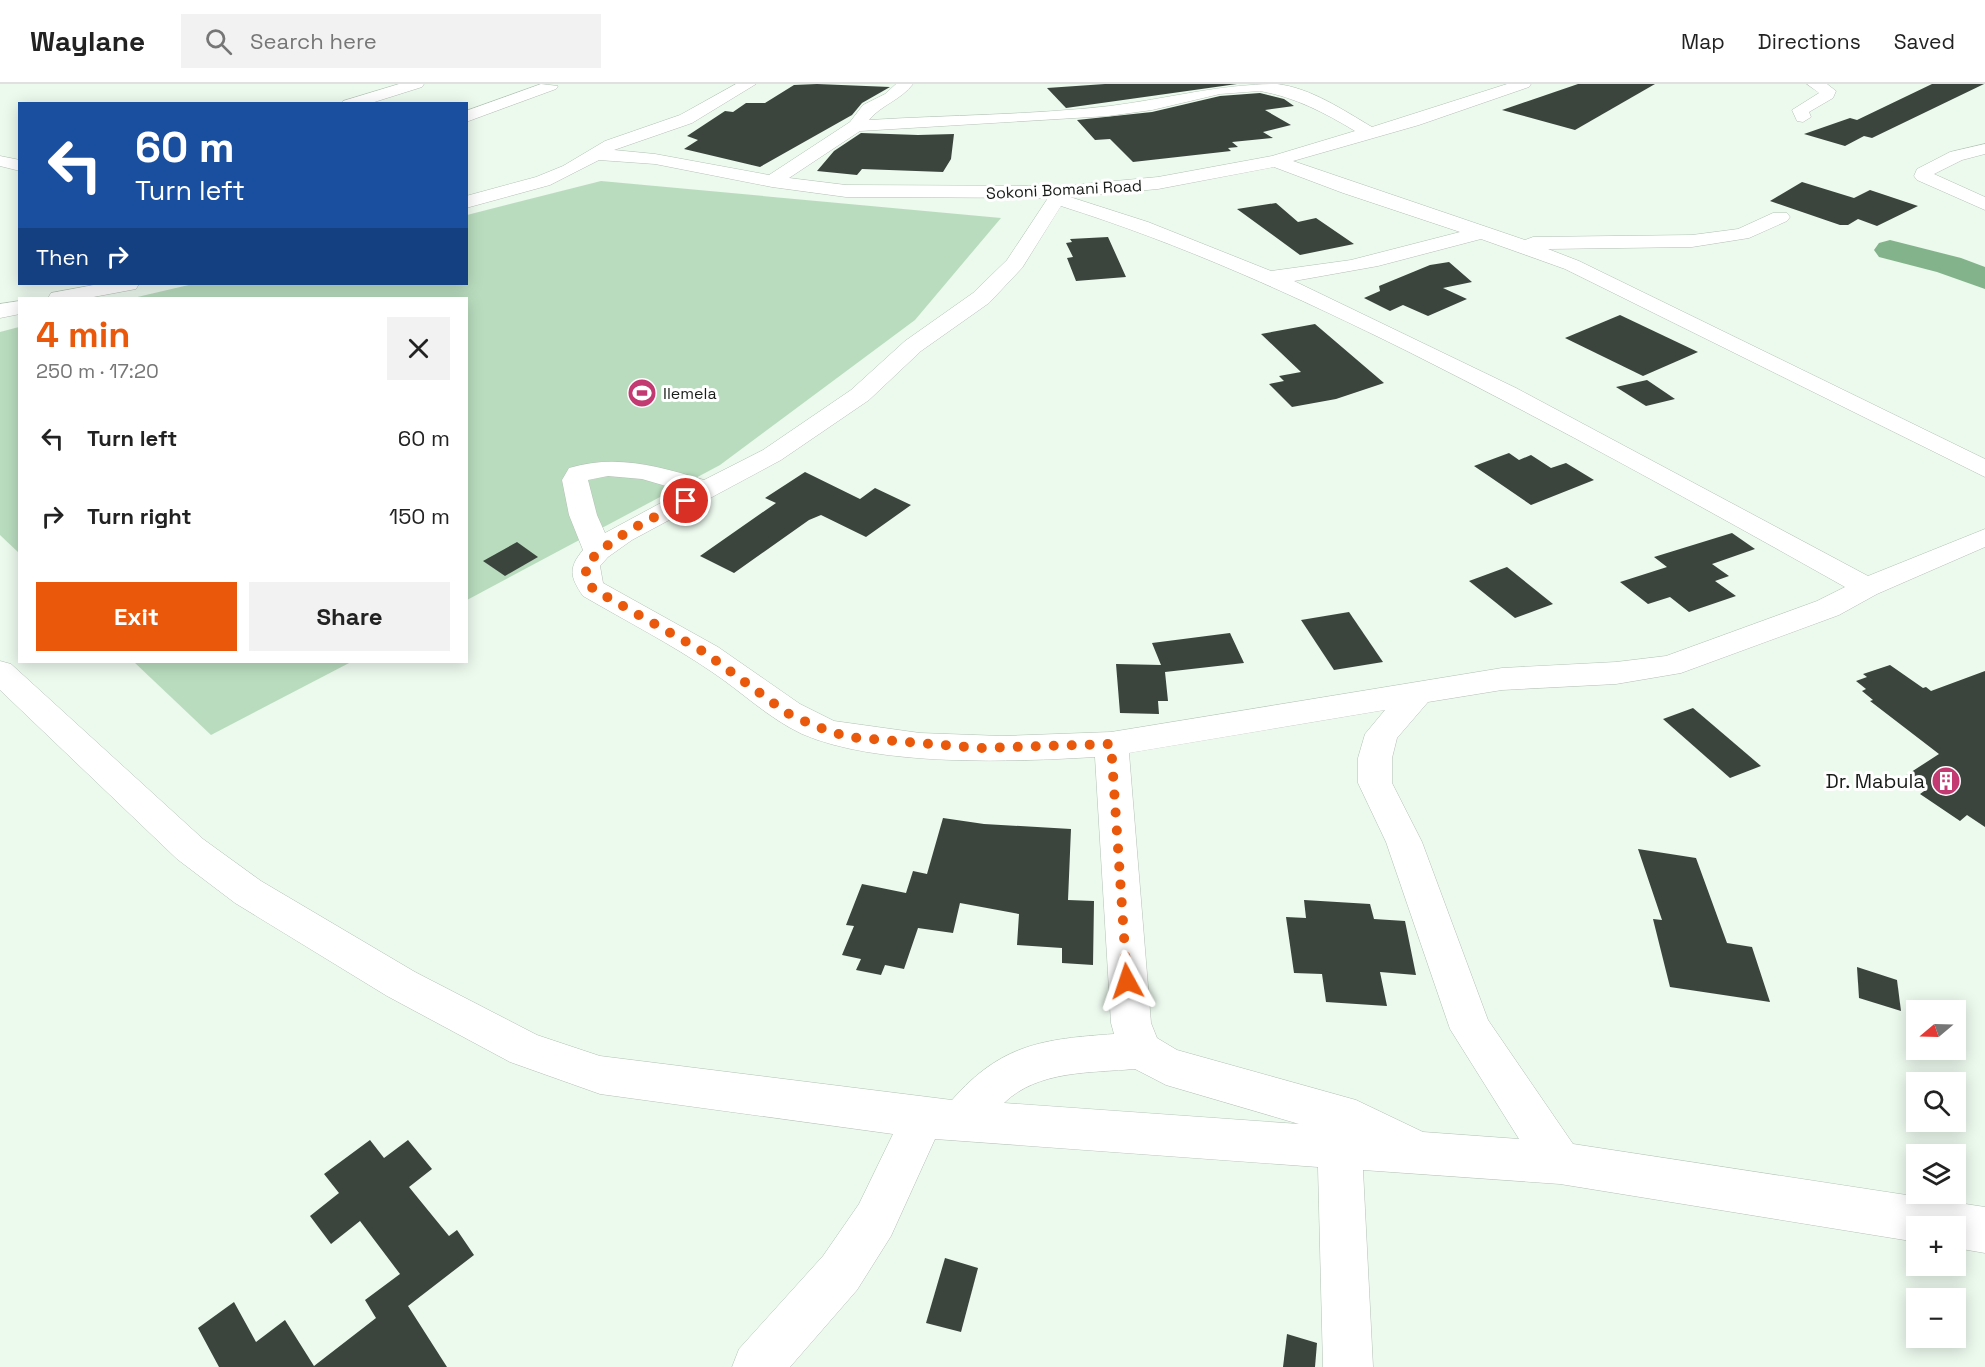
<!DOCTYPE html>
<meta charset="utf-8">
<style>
:root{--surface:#fff;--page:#f2f2f2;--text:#222;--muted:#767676;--line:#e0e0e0;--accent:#ea580c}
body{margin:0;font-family:"Space Grotesk",sans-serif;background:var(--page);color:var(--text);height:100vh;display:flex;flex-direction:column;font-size:22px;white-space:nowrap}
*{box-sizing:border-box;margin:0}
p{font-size:20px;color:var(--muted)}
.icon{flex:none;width:33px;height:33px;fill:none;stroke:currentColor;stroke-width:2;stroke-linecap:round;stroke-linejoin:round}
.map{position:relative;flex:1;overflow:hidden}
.side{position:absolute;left:18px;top:213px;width:450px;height:366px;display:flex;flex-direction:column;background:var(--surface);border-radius:0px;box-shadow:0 3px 15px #0003}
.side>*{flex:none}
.hud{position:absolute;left:18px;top:18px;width:450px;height:183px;border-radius:0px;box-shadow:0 3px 15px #0003;background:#1a4fa0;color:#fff;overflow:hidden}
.needle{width:39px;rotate:251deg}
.buttons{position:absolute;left:1906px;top:916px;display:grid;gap:12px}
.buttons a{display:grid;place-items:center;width:60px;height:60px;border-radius:0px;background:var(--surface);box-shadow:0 3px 15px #0003;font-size:30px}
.pin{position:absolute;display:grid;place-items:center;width:51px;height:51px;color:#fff;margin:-26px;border:3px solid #fff;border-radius:50%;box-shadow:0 2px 6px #0007}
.me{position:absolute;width:66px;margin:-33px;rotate:355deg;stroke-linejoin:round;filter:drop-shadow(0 0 4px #0008)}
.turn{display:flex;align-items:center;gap:21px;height:126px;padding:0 18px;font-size:27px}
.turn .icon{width:78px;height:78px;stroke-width:2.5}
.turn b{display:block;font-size:42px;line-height:51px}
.then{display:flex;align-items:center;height:57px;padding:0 18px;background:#0003;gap:12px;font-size:22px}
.round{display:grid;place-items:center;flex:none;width:63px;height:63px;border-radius:0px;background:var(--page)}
.overview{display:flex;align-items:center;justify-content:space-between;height:102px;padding:0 18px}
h1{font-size:36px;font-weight:700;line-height:45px;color:var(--accent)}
.button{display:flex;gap:12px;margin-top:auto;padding:12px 18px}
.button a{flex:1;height:69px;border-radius:0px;background:var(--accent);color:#fff;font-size:24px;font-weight:700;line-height:69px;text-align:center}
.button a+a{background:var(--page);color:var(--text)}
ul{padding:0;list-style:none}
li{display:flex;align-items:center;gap:18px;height:78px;padding:0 18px}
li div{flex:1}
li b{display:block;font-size:22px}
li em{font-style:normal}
header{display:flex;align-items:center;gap:36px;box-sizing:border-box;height:84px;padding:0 30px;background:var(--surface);border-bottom:2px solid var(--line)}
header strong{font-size:28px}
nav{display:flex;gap:33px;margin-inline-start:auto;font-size:21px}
.search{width:420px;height:54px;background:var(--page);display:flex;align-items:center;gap:15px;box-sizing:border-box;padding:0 21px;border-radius:0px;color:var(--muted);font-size:22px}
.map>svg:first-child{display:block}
.green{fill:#b9dcbe}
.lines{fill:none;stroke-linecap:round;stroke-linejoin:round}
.river{fill:#82b38a;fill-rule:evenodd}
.building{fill:#3b453d}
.minor-casing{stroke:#b3c0b5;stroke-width:1}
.minor{fill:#fff;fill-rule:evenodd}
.route{stroke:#ea580c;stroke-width:10;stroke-dasharray:0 18}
.labels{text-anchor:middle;stroke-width:6;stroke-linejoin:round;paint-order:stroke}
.far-street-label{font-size:16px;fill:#191d19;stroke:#fff}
.far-poi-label{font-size:16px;fill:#191d19;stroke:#fff;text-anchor:start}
.poi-label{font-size:20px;fill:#191d19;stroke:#fff;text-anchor:end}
</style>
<header>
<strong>Waylane</strong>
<div class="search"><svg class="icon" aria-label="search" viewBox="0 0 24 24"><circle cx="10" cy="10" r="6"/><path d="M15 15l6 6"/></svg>Search here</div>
<nav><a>Map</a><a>Directions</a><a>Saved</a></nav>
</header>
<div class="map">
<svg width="1985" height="1283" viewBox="0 0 1985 1283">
<rect width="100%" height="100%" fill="#ecf9ed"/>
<g class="green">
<polygon points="601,97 1001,134 915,236 720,381 467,516 466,214 133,214 193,200 466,200 467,131"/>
<polygon points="19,243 20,243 19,469 0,451 0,248"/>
<polygon points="134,578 351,578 211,651"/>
</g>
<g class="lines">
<polygon class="river" points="1890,156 1961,174 1985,183 1985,205 1937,188 1879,173 1874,166 1879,159"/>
</g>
<g class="building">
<polygon points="817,0 890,3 862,19 852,31 760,83 684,65 698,56 687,52 725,27 733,28 746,19 765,19 794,1"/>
<polygon points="1105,0 1237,0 1066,24 1047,4"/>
<polygon points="1578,0 1655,0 1575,46 1502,26"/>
<polygon points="1932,0 1984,0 1872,54 1864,52 1845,62 1804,50 1850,34 1857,36"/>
<polygon points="1260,9 1284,15 1294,22 1265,26 1291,41 1263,48 1273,54 1232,58 1238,63 1228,64 1231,67 1133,78 1110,55 1095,56 1077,36 1152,28 1220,12"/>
<polygon points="861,49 918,51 954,50 951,75 943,88 862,85 857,91 817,87 834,67"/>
<polygon points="1802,98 1854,114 1870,106 1918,122 1877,142 1858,135 1848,141 1840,141 1770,117"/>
<polygon points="1276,119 1298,138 1316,134 1354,160 1300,171 1237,125"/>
<polygon points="1108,153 1126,193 1076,197 1067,174 1073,173 1066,159 1072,158 1070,155"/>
<polygon points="1449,178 1472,198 1443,204 1467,215 1428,232 1403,221 1390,227 1364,214 1380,207 1379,202 1430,181"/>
<polygon points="1620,231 1698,268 1643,292 1565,254"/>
<polygon points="1315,240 1384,299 1336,315 1292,323 1269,300 1284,297 1279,292 1301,288 1261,250"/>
<polygon points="1647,296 1675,315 1646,322 1616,303"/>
<polygon points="1509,369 1519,376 1531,371 1551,384 1566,379 1594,396 1531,421 1474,382"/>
<polygon points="805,388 860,415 875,404 911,421 866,453 821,431 809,436 734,489 700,472 776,419 765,414"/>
<polygon points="1732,449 1755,465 1712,480 1729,492 1715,497 1736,512 1689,528 1670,513 1648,520 1620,498 1667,483 1654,473"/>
<polygon points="517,458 538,473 505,492 483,477"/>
<polygon points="1507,483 1553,520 1515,534 1469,497"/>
<polygon points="1349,528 1383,578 1334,586 1301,536"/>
<polygon points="1230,549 1244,579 1165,588 1168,617 1158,617 1159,630 1120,629 1116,580 1161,581 1152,559"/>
<polygon points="1890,581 1923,604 1926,603 1931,607 1985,587 1985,743 1967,731 1960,737 1920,710 1927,705 1905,692 1939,670 1870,617 1873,616 1862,607 1866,605 1856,597 1867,593 1863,590"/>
<polygon points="1693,624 1761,682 1730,694 1663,635"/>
<polygon points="943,734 984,740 1071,745 1068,816 1094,817 1093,881 1062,879 1062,864 1017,861 1019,830 960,819 953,849 918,844 904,885 885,881 881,891 856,886 861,875 842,871 854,842 846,841 862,800 906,809 913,787 927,790"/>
<polygon points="1638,765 1696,774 1727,859 1752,863 1770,918 1670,903 1653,835 1662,836"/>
<polygon points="1304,816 1370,820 1374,835 1405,837 1416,891 1380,888 1387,922 1326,918 1322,890 1294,889 1286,833 1306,834"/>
<polygon points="1857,883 1897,896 1901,927 1859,914"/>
<polygon points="370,1056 384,1074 408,1056 432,1085 409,1103 449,1152 457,1146 474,1171 408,1222 447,1283 219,1283 198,1244 234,1218 256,1258 285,1236 314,1282 376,1234 365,1216 400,1190 360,1137 331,1160 310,1132 339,1109 324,1090"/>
<polygon points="945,1174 978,1184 961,1248 926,1239"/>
<polygon points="1287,1250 1317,1259 1315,1283 1283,1283"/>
</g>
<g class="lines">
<g class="minor-casing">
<g id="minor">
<polygon points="399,0 424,0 422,3 368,20 341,20 343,17"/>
<polygon points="541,0 558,2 556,5 466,38 466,27"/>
<path d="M736,0H756L692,39L614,66L655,70L769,91L850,38L863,21L885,10L896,0H913C901,16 881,21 869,36C949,31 1031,31 1110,22C1166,15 1220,0 1277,0C1311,4 1343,26 1372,43L1507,0H1531L1529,3L1419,41L1293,77L1525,156L1533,153L1692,151L1738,145L1773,129H1787L1790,133L1787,137L1749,154L1692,163L1548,165L1579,177L1985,375V393L1565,185L1481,155L1378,182L1294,197L1516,304L1868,492L1985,445V463L1877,510L1839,531L1681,589L1616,600L1502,606L1428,618L1397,654L1392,674V699L1422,758L1488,936L1573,1060L1985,1123V1169L1956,1164V1143H1917V1158L1560,1100L1363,1086L1373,1283H1323L1318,1083L935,1055L891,1152L857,1206L790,1283H732L739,1265L823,1172L859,1120L893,1050L600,1010L510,978L387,912L235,819L177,775L0,606V577L11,580L203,755L261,797L415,888L537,951L600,972L952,1016C1001,960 1043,955 1114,950L1111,939L1095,673C1012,678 878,683 802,650C768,634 742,608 712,588C671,560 626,537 583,512C570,493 568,484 583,466L569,431L562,396L569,384C616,370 658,382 704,396L763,366L851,306L905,257L973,209L1007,176L1048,114L846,113L772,103L655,80L599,76L550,101L466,124V112L536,93L563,82L605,57L680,31ZM1260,7C1295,13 1325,29 1355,47L1272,72L1158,93L1061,102L846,101L789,94L860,47L1108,32L1152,26L1220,10ZM1274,83L1343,109L1460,148L1351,176L1271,187L1148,138L1070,113L1158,105ZM1061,122C1182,160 1296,212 1409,268C1556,342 1701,422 1845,503L1817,517L1666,572L1616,578L1502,584L1111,648L1002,652L920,649L834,637L800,620L718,563L603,499L600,482L608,473L632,456L781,376L869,316L921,267L989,219L1022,184ZM608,392L642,395L683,407L605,449L597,431L588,396ZM1385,626L1365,650L1358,674V699L1386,758L1450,945L1519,1055L1423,1048L1356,1016L1177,966L1157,954L1151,939L1129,669ZM1135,985L1166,1001L1299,1040L1004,1019C1038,986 1091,989 1135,985Z"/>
<polygon points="1807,0 1827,0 1836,7 1833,14 1809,28 1811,33 1803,38 1797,37 1792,26 1819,9"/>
<polygon points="1985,60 1985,70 1962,76 1934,90 1985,113 1985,126 1917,96 1914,92 1917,85 1950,68"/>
<polygon points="0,72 20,76 20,87 0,82"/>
<polygon points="99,200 139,200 136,205 88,214 48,214 51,209"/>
<polygon points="20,217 20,230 0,234 0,220"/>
</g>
</g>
<use href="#minor" class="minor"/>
</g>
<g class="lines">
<path class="route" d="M686,417C650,436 613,451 586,481V494L593,505L704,568L787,629L815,642L848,653L980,664L1111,660L1127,897"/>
</g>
<defs>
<g id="stadium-disc" transform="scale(1.5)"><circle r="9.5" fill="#c33972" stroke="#fff"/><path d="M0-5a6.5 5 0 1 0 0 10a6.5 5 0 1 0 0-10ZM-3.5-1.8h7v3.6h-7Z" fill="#fff"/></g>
<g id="building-disc" transform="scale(1.5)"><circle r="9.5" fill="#c33972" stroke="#fff"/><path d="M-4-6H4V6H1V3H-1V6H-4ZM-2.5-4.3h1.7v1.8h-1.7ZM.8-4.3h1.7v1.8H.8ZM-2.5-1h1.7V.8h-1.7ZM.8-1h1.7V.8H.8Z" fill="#fff"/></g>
</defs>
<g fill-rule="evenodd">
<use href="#stadium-disc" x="642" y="309"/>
<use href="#building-disc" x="1946" y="697"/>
</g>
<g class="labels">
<g class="far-street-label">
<text transform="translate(1064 105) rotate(-3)" y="6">Sokoni Bomani Road</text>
</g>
<g class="far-poi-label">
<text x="663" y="315">Ilemela</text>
</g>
<g class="poi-label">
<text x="1925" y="704">Dr. Mabula</text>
</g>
</g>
</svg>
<div class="buttons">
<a><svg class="needle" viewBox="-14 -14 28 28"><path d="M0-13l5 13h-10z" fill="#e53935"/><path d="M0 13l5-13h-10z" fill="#767676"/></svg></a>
<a><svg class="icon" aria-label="search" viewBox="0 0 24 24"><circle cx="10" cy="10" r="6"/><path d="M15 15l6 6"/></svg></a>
<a><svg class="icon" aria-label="layers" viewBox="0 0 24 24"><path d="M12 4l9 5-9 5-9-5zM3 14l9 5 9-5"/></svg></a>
<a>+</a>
<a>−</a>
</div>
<div class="pin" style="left:686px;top:417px;background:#d93025"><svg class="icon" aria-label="arrive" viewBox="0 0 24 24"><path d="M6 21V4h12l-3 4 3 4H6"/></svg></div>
<svg class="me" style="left:1127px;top:897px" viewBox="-20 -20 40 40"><path d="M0-17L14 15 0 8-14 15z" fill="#ea580c" stroke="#fff" stroke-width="4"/></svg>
<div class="hud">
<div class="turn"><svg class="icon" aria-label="left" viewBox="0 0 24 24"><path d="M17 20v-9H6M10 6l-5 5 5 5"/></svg><div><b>60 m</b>Turn left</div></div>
<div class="then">Then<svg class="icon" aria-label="right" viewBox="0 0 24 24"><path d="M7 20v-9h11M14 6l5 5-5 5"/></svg></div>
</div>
<section class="side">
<div class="overview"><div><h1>4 min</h1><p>250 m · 17:20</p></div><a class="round"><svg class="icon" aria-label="close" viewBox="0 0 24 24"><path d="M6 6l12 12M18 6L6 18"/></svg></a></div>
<ul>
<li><svg class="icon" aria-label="left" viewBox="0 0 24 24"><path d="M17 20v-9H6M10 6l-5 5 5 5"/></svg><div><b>Turn left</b></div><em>60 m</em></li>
<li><svg class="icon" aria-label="right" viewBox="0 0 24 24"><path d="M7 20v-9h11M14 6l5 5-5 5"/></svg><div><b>Turn right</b></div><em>150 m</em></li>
</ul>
<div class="button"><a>Exit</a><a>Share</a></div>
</section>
</div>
